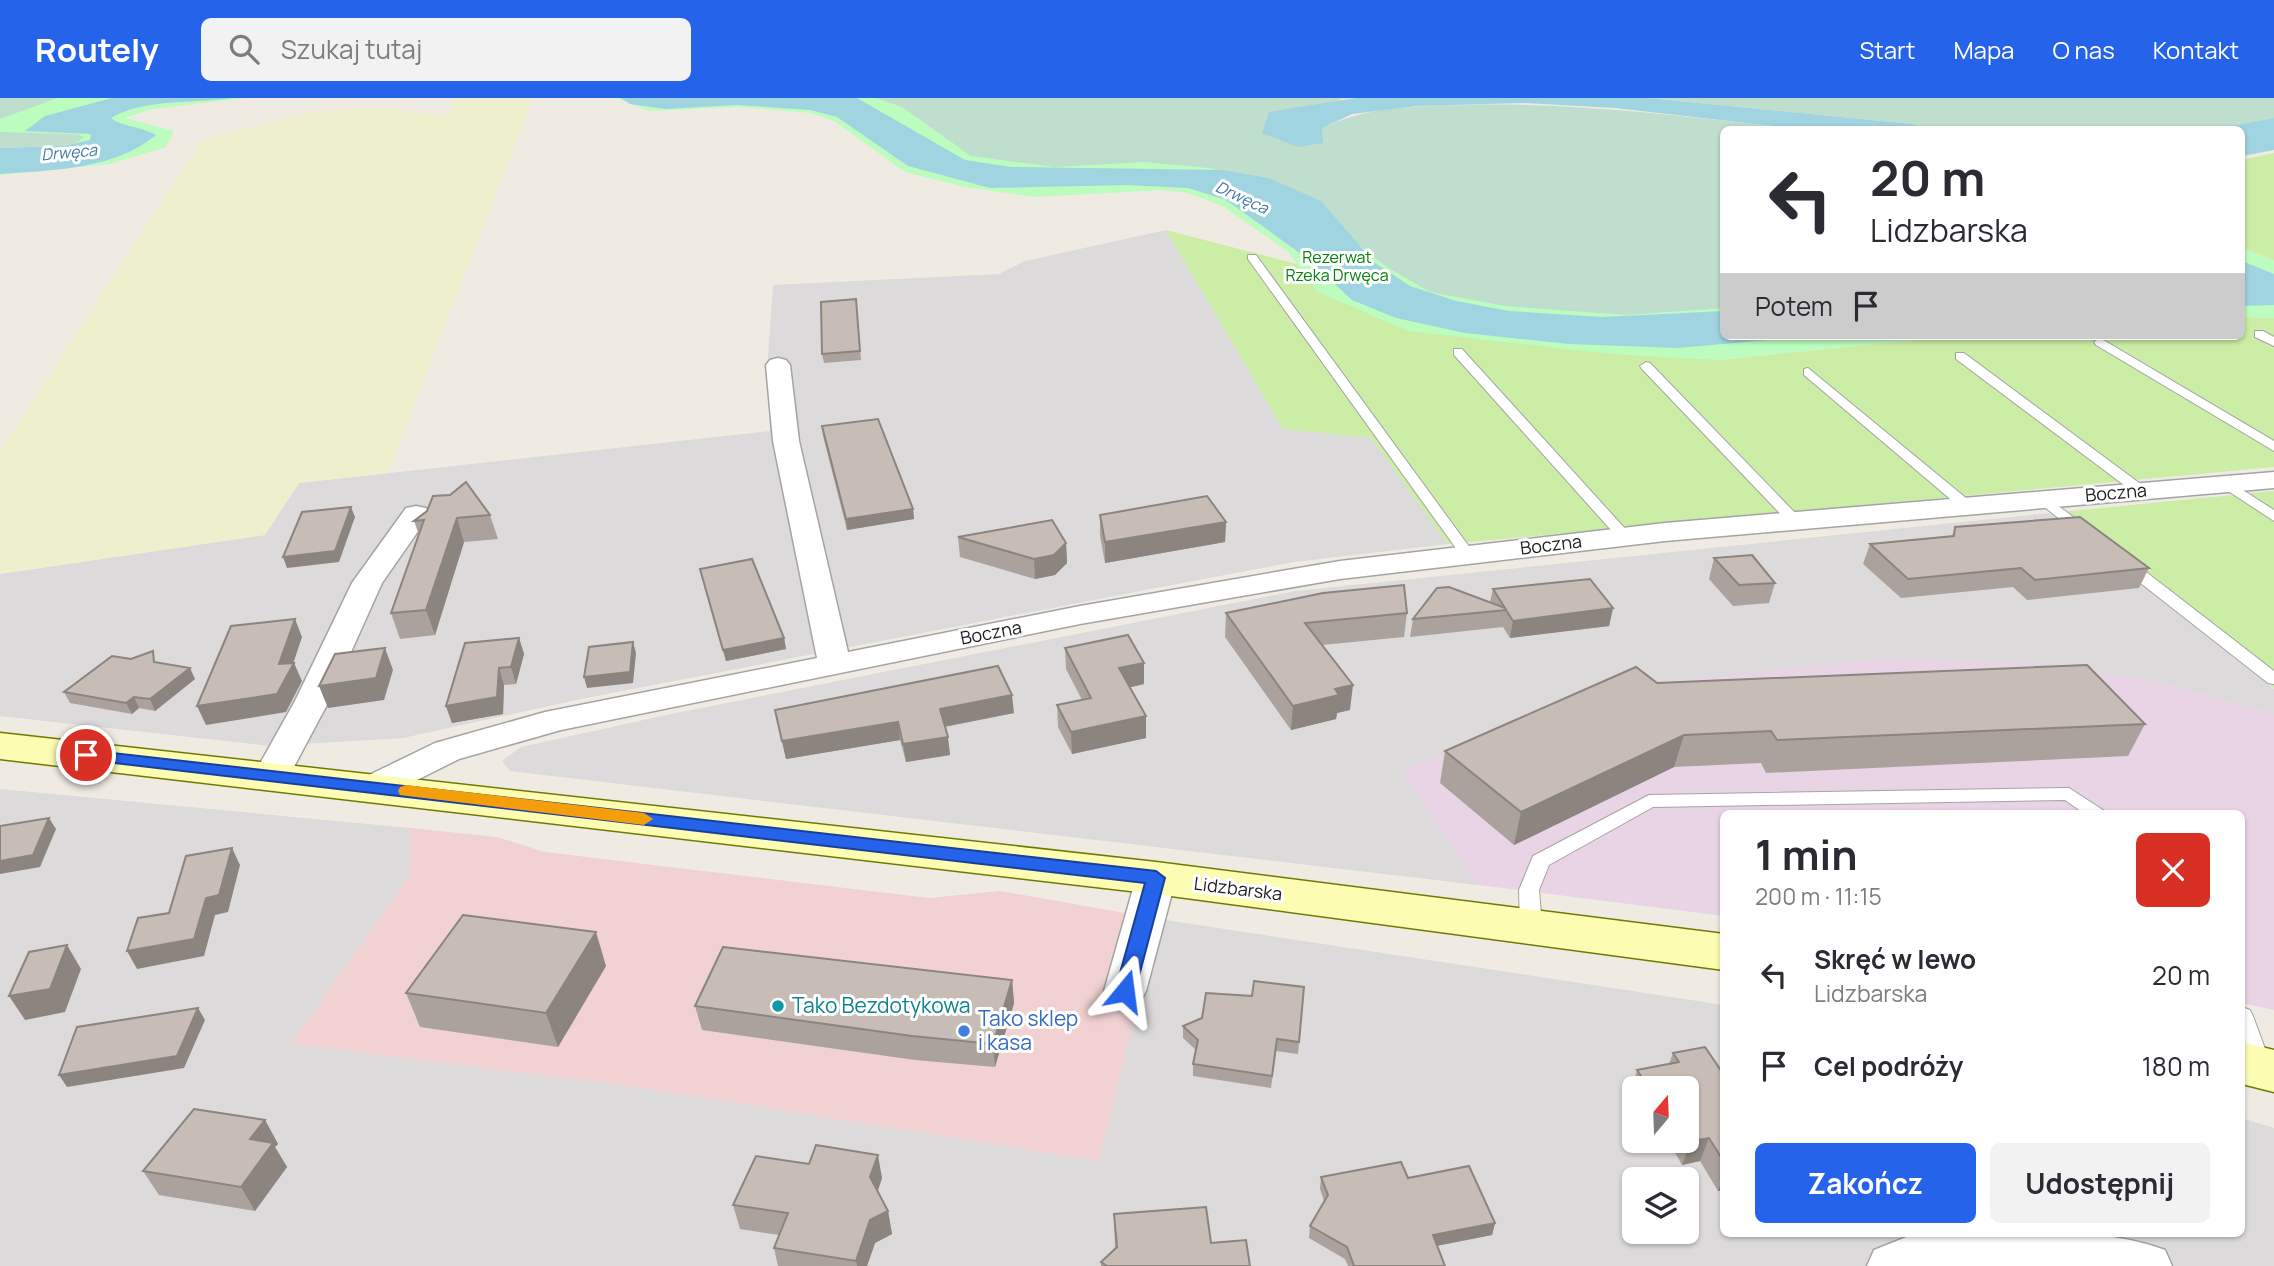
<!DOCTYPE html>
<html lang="pl">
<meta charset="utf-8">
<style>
:root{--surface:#fff;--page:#f2f2f3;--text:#2b2b33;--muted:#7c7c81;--accent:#2563eb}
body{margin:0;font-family:Manrope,sans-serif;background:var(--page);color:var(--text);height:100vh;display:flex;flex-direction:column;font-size:26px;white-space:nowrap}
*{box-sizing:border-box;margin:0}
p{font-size:23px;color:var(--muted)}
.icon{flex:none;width:38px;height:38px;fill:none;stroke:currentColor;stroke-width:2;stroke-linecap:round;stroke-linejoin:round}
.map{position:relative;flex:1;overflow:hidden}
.panel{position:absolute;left:1720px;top:712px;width:525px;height:427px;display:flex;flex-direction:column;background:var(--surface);border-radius:10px;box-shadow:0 2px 5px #0004}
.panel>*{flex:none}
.hud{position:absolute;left:1720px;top:28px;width:525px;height:214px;border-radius:10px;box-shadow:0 2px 5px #0004;background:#fff;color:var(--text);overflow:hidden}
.needle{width:46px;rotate:19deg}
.tools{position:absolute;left:1622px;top:978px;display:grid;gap:14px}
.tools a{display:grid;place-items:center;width:77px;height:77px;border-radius:10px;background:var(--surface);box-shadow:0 2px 5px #0004;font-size:35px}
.pin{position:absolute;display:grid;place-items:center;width:60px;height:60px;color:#fff;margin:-30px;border:4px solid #fff;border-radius:50%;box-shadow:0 2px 7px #0007}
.me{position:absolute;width:77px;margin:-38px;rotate:16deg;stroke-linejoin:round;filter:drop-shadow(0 0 5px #0008)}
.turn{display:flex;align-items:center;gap:24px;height:147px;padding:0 35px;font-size:32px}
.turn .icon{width:91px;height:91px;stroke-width:2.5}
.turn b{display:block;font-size:49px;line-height:60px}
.then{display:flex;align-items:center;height:66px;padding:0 35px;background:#0003;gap:14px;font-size:26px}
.round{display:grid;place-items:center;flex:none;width:74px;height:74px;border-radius:10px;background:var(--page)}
.overview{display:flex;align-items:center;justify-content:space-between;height:119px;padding:0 35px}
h1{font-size:42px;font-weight:700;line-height:52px}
.primary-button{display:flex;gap:14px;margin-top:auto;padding:14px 35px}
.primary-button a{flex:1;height:80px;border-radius:10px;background:var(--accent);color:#fff;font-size:28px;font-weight:700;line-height:80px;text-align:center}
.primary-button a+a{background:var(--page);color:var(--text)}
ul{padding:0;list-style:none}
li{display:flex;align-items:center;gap:21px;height:91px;padding:0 35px}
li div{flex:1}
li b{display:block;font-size:26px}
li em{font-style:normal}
header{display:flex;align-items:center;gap:42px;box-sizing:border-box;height:98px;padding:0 35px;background:var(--accent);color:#fff}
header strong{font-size:33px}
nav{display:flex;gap:38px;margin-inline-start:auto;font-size:24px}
.search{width:490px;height:63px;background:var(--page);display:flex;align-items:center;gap:18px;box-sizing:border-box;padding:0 24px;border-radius:10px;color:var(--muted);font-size:26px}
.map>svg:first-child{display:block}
.residential{fill:#dcdada;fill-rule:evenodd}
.commercial{fill:#f1d1d1}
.industrial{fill:#e9d4e6}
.farmland{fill:#eeefcd}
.grass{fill:#cbeda5}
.wetland{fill:#bfdece}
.park{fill:#bdfcbf}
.water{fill:#a0d4e0}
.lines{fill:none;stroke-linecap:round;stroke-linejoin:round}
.lane-casing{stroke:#a4a4a4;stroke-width:2}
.street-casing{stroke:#a4a4a4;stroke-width:3}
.secondary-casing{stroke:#717900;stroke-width:3}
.lane{fill:#fff;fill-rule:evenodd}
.street{fill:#fff;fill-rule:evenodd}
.secondary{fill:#fcfdb3;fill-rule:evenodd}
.wall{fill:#aba29d}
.shaded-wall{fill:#8b847f}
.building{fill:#c7bcb6;stroke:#8b847f;stroke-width:2}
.route{fill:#2563eb;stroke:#184099;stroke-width:2}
.slow{fill:#f59e0b}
.culture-dot{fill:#0f9aa8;stroke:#fff;stroke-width:2.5}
.shop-dot{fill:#3f7fe0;stroke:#fff;stroke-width:2.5}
.labels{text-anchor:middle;stroke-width:6;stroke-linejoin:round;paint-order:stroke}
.far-water-label{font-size:16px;font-style:italic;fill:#427aaa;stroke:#fff}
.far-park-label{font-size:16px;fill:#05820b;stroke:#fff}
.street-label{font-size:18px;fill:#1d1d1d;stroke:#fff}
.near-culture-label{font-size:21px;fill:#0d838f;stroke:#fff;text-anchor:start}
.near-shop-label{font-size:21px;fill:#366cbe;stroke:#fff;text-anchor:start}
</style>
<header>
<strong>Routely</strong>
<div class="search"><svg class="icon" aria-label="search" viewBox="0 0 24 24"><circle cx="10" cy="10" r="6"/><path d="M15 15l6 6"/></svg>Szukaj tutaj</div>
<nav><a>Start</a><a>Mapa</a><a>O nas</a><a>Kontakt</a></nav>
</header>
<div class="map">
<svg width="2274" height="1168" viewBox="0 0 2274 1168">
<rect width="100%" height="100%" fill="#efebe3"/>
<g class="residential">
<polygon points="1166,132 1283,331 1371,340 1448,446 1294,464 1161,489 581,601 403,640 271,648 0,618 0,476 265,437 299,385 770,333 767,272 773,187 999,176 1025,163"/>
<polygon points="2050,415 2274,591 2274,616 2150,582 1403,673 1478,787 510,673 502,663 521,649 671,616 1295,493"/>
<path d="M0,691L410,730V777L292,946L635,989L1159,821L1724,907V1136H2242V1020L2274,1030V1168H0ZM1634,990H1687V1043H1634ZM1634,1082H1687V1134H1634Z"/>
</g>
<polygon class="commercial" points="410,730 497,739 545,754 929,800 1000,793 1159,821 1099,1063 635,989 291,946 410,777"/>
<polygon class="industrial" points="1887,560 2031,566 2150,582 2274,616 2274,912 2242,905 2242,716 1724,716 1724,818 1478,787 1402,673 1615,589"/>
<polygon class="farmland" points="455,0 533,0 388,375 299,385 265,437 0,476 0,353 203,41 318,13 381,10 449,18"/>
<g class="grass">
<polygon points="2274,55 2274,162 2242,150 2242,62"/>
<polygon points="1166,132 1297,166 1318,194 1718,262 1954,238 2242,238 2242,219 2274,220 2274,369 1448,446 1371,340 1283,331"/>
<polygon points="2274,393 2274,590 2050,415"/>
</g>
<g class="wetland">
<polygon points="0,0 112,0 90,42 64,48 0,50"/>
<path d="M857,0H1356L1341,1L1322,30C1369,8 1416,8 1467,7C1579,4 1689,19 1801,31L1724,32V213L1602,219L1456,203L1410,188L1269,80L1225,72L1011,69L964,62Z"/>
<polygon points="1648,0 2274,0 2274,20 2217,32 1927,32 1912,26"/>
</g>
<g class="park">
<path d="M57,0H245L152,11L125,20L174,33L166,49L110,66L0,77V50C24,49 66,56 84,39L77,36L0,34V21Z"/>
<polygon points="617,0 876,0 902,9 971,58 1055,69 1144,64 1208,70 1244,76 1298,93 1328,112 1356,145 1387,169 1430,194 1505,208 1627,217 1724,210 1724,238 1954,238 1718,262 1610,256 1408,233 1318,194 1287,153 1222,108 1188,95 1163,92 1035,99 964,89 905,74 834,23 811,15 739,9 648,13"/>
<polygon points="2242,150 2274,162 2274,220 2242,219"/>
</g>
<g class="water">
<path d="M112,0H232C194,6 144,0 111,20C120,28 142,29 156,37C114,72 52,72 0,76V50L64,48L90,42L91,36L25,33L45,18Z"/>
<polygon points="621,0 857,0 965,62 1011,69 1225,72 1269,80 1321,103 1375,165 1410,188 1456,203 1509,213 1602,219 1724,213 1724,238 1813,238 1678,250 1569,246 1465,235 1396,220 1352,202 1308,161 1226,102 1188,90 1127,87 990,90 908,68 837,19 810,12 737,7 665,11 630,6"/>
<polygon points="1356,0 1648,0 1912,26 1927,31 1801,31 1615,10 1522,5 1417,8 1352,16 1322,30 1323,45 1298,49 1262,35 1269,14"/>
<polygon points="2274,20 2274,52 2242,58 2242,32 2217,31"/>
<polygon points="2242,163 2274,176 2274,207 2242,208"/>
</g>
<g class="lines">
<g class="lane-casing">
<g id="lane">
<polygon points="1248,157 1256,157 1473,454 1476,457 1473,460 1463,460 1248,161"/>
<polygon points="2255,233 2263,233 2274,239 2274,248 2255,239"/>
<polygon points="2100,240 2274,343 2274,353 2096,247 2094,244"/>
<polygon points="1454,251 1462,251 1629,435 1632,438 1629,441 1619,441 1454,257"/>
<polygon points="1956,255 1964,255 2146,390 2146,396 2136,396 1956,261"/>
<polygon points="1646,264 1650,265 1800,420 1803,423 1800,426 1790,426 1642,271 1640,268"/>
<polygon points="1808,270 1972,405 1972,411 1962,411 1804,277 1804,271"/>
<polygon points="2227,382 2274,412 2274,423 2222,389 2220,386"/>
<polygon points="2043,397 2090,431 2093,434 2090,437 2080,437 2038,404 2036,401"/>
<polygon points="2126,461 2132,463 2274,573 2274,586 2268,585 2120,469 2118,466 2120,463"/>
<polygon points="2069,690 2109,716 2085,716 2065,702 1653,709 1549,767 1539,792 1542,828 1539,834 1531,836 1523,834 1520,828 1519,792 1533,758 1649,697"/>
<polygon points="2242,909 2250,912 2253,918 2271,967 2267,974 2259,976 2251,974 2242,951"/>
</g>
</g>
<g class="street-casing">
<g id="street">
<polygon points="778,260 786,262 790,267 799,343 848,554 1080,508 1340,463 1665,425 2274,374 2274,390 1665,443 1340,481 1080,526 561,632 459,661 387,697 374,701 361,697 356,689 361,681 435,645 545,614 817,560 773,343 766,267 770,262"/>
<polygon points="416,408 426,410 430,416 382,485 329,603 289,678 284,686 271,690 258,686 253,678 295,603 352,485 406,410"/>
<polygon points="1156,766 1170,770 1176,780 1146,893 1140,904 1125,909 1110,904 1104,893 1136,780 1142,770"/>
<path d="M1914,1136C1991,1136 2093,1125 2165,1152L2172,1168H1867L1874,1152Z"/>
</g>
</g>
<g class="secondary-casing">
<g id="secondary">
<polygon points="0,635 1156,764 1724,836 1724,872 1156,796 0,661"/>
<polygon points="2242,944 2274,952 2274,994 2242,986"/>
</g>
</g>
<use href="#lane" class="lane"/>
<use href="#street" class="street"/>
<use href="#secondary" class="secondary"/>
</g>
<g class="wall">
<polygon points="856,201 861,262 824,265 822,256"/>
<polygon points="822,328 913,411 914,421 847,432 823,338"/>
<polygon points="427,413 490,417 498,441 464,444 435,537 400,541 391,515 419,437 414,423"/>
<polygon points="1100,417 1226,424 1225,444 1105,465 1100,438"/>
<polygon points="1955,429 2149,470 2139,490 2027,502 2013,489 1901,500 1863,466 1870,446 1952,438"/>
<polygon points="958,439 1066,445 1067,465 1055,477 1035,481 960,459"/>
<polygon points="1714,460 1775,485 1769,505 1733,508 1709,481"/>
<polygon points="700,471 784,540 786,551 726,563"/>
<polygon points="1493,491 1613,510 1609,528 1510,540 1503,529 1410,539 1413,521 1490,504"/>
<polygon points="1226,515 1407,515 1404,539 1322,547 1350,612 1337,615 1336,621 1291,632 1225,539"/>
<polygon points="519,540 524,556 516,586 504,587 503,616 452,625 446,608"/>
<polygon points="1065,550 1144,565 1144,586 1130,589 1146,640 1072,656 1058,629 1057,607 1082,602 1066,571"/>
<polygon points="158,564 195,581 155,613 139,610 132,616 70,605 64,594"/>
<polygon points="1657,585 2145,626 2128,658 1766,675 1761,665 1674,669 1514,747 1440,685 1445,653"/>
<polygon points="775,612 1014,615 945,629 950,657 906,664 900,642 786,661"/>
<polygon points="606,868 558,949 420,929 406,895"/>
<polygon points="1012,882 1014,905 995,969 915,962 702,932 695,908"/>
<polygon points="1304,889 1298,956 1276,953 1271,990 1193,978 1193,966 1196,952 1183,940 1183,928 1252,898"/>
<polygon points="1673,955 1724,977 1724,1092 1718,1093 1700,1063 1682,1067 1673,1051 1664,1052 1659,1043 1687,1043 1687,990 1669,966"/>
<polygon points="1637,972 1649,990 1634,990 1634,1003 1630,996"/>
<polygon points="265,1022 278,1046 275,1049 287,1069 255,1113 159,1097 143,1073"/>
<polygon points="1321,1079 1408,1080 1495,1125 1492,1137 1437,1148 1445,1168 1348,1168 1345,1161 1309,1140 1310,1128 1324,1103 1320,1091"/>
<polygon points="882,1080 878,1093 888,1113 892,1136 875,1145 867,1168 778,1168 774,1150 779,1137 740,1131 733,1107"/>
<polygon points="1114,1116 1211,1145 1250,1168 1101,1168 1101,1164 1115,1151"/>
</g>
<g class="shaded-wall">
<polygon points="351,409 355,419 339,464 287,470 283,459"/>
<polygon points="913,411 914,421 847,432 846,421"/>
<polygon points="457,420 464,444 435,537 426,512"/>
<polygon points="1226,424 1225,444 1105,465 1105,444"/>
<polygon points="1066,445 1067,465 1055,477 1035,481 1034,461"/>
<polygon points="1613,510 1609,528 1510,540 1513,523"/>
<polygon points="295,521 302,539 293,566 294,565 302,583 286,614 206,627 197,608 279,566"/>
<polygon points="519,540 524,556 516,586 511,569"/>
<polygon points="784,540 786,551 726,563 723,552"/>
<polygon points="633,544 636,555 633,585 587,590 584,579"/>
<polygon points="385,550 393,572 384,602 328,610 319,588"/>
<polygon points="1144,565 1144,586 1119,592 1119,570"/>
<polygon points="190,570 195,581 155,613 150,601"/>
<polygon points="499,570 504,587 503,616 452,625 446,608"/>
<polygon points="1353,587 1350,612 1337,615 1336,621 1291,632 1293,608 1335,591"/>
<polygon points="1012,597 1014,615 942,629 940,611"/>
<polygon points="134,599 139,610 132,616 126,605"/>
<polygon points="1146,618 1146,640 1072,656 1071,634"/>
<polygon points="898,624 900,642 786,661 782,643"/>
<polygon points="1684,637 1674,669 1514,747 1521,714"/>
<polygon points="948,639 950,657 906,664 903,646"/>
<polygon points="49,720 56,731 40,769 0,776 0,763"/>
<polygon points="232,750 240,767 228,814 215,817 204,858 137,871 127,853 206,800"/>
<polygon points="596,834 606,868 558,949 546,915"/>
<polygon points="67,847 81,871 65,914 25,922 9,898"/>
<polygon points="1012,882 1014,905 995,969 993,946"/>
<polygon points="198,910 205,922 184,970 67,989 59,977"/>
<polygon points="265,1022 278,1046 275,1049 287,1069 255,1113 241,1089 250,1041"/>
<polygon points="1709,1040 1700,1063 1682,1067 1691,1043"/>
<polygon points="878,1057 882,1080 874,1103 870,1079"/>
<polygon points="1724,1078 1724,1092 1718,1093"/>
<polygon points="888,1113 892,1136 875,1145 867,1168 857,1168 856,1163 870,1122"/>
<polygon points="1495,1125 1492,1137 1430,1149 1433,1137"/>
</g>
<g class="building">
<polygon points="856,201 860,253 822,256 821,204"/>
<polygon points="878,321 913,411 846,421 822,328"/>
<polygon points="466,384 490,417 457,420 426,512 391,515 424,422 414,423 427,413 433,398 450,397"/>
<polygon points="1207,398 1226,424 1105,444 1100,417"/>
<polygon points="351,409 335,453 283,459 302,414"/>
<polygon points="2080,419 2149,470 2035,482 2021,470 1908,481 1870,446 1954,438 1955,429"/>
<polygon points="1052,422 1066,445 1054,457 1034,461 958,439"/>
<polygon points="1752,457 1775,485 1739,487 1714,460"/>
<polygon points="752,461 784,540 723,552 700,471"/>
<polygon points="1590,481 1613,510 1513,523 1506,512 1413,521 1437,490 1449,489 1505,510 1493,491"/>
<polygon points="1404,487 1407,515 1305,525 1353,587 1335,591 1339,597 1293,608 1226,515 1323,495"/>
<polygon points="295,521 279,566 294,565 277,596 197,608 231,528"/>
<polygon points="1128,537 1144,565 1119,570 1146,618 1071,634 1057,607 1091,600 1065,550"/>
<polygon points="519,540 511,569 499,570 497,599 446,608 465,545"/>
<polygon points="633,544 630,574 584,579 589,549"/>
<polygon points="385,550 376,580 319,588 335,556"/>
<polygon points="153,553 154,564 190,570 150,601 134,599 126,605 64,594 112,558 131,561"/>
<polygon points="2087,567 2145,626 1777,642 1771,633 1684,637 1521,714 1445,653 1636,569 1657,585"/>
<polygon points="998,568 1012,597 940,611 948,639 903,646 898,624 782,643 775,612"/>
<polygon points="49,720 33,757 0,763 0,728"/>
<polygon points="232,750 219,797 206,800 194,841 127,853 138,820 169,815 186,758"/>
<polygon points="463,817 596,834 546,915 406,895"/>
<polygon points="67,847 50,891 9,898 29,854"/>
<polygon points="723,849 1012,882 993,946 912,938 695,908"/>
<polygon points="1254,883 1304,889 1299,944 1277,941 1272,978 1193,966 1198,942 1183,928 1202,920 1206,895 1252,898"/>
<polygon points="198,910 177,958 59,977 77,929"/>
<polygon points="1705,949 1724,977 1724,1064 1709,1040 1691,1043 1687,1037 1687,990 1649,990 1637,972 1679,964 1673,955"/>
<polygon points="194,1011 265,1022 250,1041 273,1045 241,1089 143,1073"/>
<polygon points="816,1047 878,1057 870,1079 888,1113 870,1122 856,1163 774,1150 788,1115 733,1107 756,1058 809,1066"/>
<polygon points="1401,1064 1408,1080 1469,1068 1495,1125 1433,1137 1445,1168 1354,1168 1347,1149 1310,1128 1328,1097 1321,1079"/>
<polygon points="1206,1109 1211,1145 1246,1142 1250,1168 1107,1168 1101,1164 1117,1149 1114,1116"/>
</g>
<polygon class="route" points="86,652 1156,773 1165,780 1135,893 1132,898 1118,898 1115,893 1145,785 80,661 77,657"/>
<polygon class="slow" points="406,687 644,715 653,721 644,727 400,697 398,693 400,689"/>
<circle class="culture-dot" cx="778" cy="908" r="7"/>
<circle class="shop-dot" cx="964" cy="933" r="7"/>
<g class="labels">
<g class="far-water-label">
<text transform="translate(69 54) rotate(-5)" y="6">Drwęca</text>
<text transform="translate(1242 99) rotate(25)" y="6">Drwęca</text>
</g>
<g class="far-park-label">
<text x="1337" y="165">Rezerwat<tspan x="1337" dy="18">Rzeka Drwęca</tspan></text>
</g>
<g class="street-label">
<text transform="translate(2116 395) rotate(-5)" y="6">Boczna</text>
<text transform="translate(1551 447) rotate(-7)" y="6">Boczna</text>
<text transform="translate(991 535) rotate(-11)" y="6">Boczna</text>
<text transform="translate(1238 791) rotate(7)" y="6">Lidzbarska</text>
</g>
<g class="near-culture-label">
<text x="792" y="915">Tako Bezdotykowa</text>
</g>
<g class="near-shop-label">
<text x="978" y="928">Tako sklep<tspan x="978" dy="24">i kasa</tspan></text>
</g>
</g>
</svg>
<div class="tools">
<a><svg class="needle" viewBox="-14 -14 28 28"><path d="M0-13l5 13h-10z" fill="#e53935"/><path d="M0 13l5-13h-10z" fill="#7c7c81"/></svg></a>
<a><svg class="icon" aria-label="layers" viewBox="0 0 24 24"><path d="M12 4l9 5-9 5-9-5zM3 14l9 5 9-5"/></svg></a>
</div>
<div class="pin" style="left:86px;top:657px;background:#d93025"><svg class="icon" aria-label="arrive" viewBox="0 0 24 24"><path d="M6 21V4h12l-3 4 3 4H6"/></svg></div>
<svg class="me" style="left:1125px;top:893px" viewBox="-20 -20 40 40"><path d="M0-17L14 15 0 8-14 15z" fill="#2563eb" stroke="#fff" stroke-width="4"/></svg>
<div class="hud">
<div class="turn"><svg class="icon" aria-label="left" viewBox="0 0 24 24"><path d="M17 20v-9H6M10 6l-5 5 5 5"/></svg><div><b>20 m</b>Lidzbarska</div></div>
<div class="then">Potem<svg class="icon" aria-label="arrive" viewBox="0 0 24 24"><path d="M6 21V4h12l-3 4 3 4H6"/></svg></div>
</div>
<section class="panel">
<div class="overview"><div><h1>1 min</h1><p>200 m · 11:15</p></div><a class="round" style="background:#d93025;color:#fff"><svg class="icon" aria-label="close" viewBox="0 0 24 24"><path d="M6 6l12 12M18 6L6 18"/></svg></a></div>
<ul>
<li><svg class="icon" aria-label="left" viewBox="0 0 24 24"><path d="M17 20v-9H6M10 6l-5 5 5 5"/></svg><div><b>Skręć w lewo</b><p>Lidzbarska</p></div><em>20 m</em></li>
<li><svg class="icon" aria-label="arrive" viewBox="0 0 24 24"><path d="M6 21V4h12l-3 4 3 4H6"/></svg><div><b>Cel podróży</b></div><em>180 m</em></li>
</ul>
<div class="primary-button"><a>Zakończ</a><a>Udostępnij</a></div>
</section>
</div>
